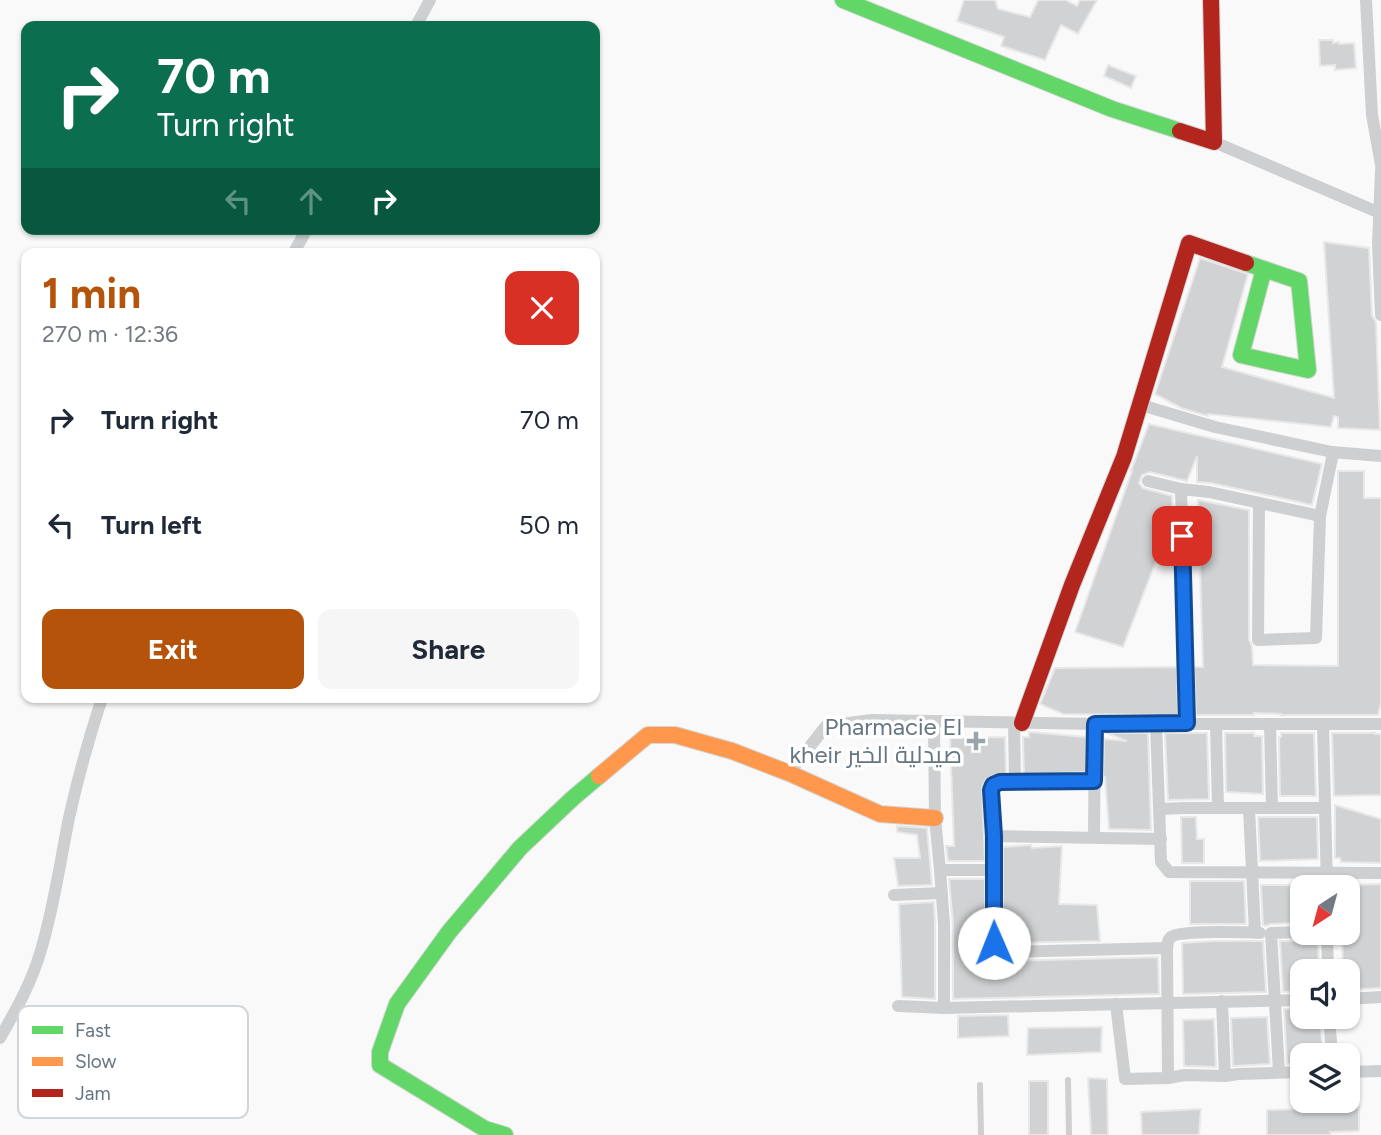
<!DOCTYPE html>
<meta charset="utf-8">
<style>
:root{--surface:#fff;--page:#f6f6f7;--text:#1f2937;--muted:#747a83;--accent:#b45309}
body{margin:0;font-family:Figtree,Cairo,sans-serif;background:var(--page);color:var(--text);height:100vh;display:flex;flex-direction:column;font-size:26px;white-space:nowrap}
*{box-sizing:border-box;margin:0}
p{font-size:23px;color:var(--muted)}
.icon{flex:none;width:38px;height:38px;fill:none;stroke:currentColor;stroke-width:2;stroke-linecap:round;stroke-linejoin:round}
.map{position:relative;flex:1;overflow:hidden}
.drawer{position:absolute;left:21px;top:248px;width:579px;height:455px;display:flex;flex-direction:column;background:var(--surface);border-radius:14px;box-shadow:0 2px 5px #0004}
.drawer>*{flex:none}
.top-card{position:absolute;left:21px;top:21px;width:579px;height:214px;border-radius:14px;box-shadow:0 2px 5px #0004;background:#0b6e4f;color:#fff;overflow:hidden}
.needle{width:46px;rotate:216deg}
.controls{position:absolute;left:1290px;top:875px;display:grid;gap:14px}
.controls a{display:grid;place-items:center;width:70px;height:70px;border-radius:14px;background:var(--surface);box-shadow:0 2px 5px #0004;font-size:35px}
.pin{position:absolute;display:grid;place-items:center;width:60px;height:60px;color:#fff;margin:-30px;border-radius:14px;box-shadow:0 4px 10px #0006}
.me{position:absolute;width:77px;margin:-38px;rotate:359deg;stroke-linejoin:round;filter:drop-shadow(0 0 5px #0008)}
.turn{display:flex;align-items:center;gap:24px;height:147px;padding:0 21px;font-size:32px}
.turn .icon{width:91px;height:91px;stroke-width:2.5}
.turn b{display:block;font-size:49px;line-height:60px}
.lanes{display:flex;align-items:center;height:66px;padding:0 21px;background:#0003;justify-content:center;gap:35px;direction:ltr}
.lanes .off{opacity:.35}
.round{display:grid;place-items:center;flex:none;width:74px;height:74px;border-radius:14px;background:var(--page)}
.summary{display:flex;align-items:center;justify-content:space-between;height:119px;padding:0 21px}
h1{font-size:42px;font-weight:700;line-height:52px;color:var(--accent)}
.primary-button{display:flex;gap:14px;margin-top:auto;padding:14px 21px}
.primary-button a{flex:1;height:80px;border-radius:14px;background:var(--accent);color:#fff;font-size:28px;font-weight:700;line-height:80px;text-align:center}
.primary-button a+a{background:var(--page);color:var(--text)}
ul{padding:0;list-style:none}
li{display:flex;align-items:center;gap:21px;height:105px;padding:0 21px}
li div{flex:1}
li b{display:block;font-size:26px}
li em{font-style:normal}
.map>svg:first-child{display:block}
.building{fill:#d0d2d3;stroke:#e8e8e8;stroke-width:2}
.lines{fill:none;stroke-linecap:round;stroke-linejoin:round}
.fast-casing{stroke:#d5d6d7;stroke-width:18}
.slow-casing{stroke:#d5d6d7;stroke-width:18}
.jam-casing{stroke:#d5d6d7;stroke-width:18}
.lane{stroke:#cecfd0;stroke-width:6}
.street{stroke:#cecfd0;stroke-width:12}
.fast{stroke:#63d668;stroke-width:16}
.slow{stroke:#ff974d;stroke-width:16}
.jam{stroke:#b3261e;stroke-width:16}
.route-casing{stroke:#114b97;stroke-width:18}
.route{stroke:#1a73e8;stroke-width:12}
.poi-dot{fill:#99a4ac;stroke:#fff;stroke-width:2.5}
.labels{text-anchor:middle;stroke-width:7;stroke-linejoin:round;paint-order:stroke}
.poi-label{font-size:24px;fill:#657683;stroke:#fff;text-anchor:end}
.key{fill:#fff;stroke:#d1d6da;stroke-width:2}
.key-label{font-size:19px;fill:#657683}
</style>
<div class="map">
<svg width="1381" height="1135" viewBox="0 0 1381 1135">
<rect width="100%" height="100%" fill="#f9f9f9"/>
<g class="building">
<polygon points="964,0 995,0 998,9 1030,17 1038,0 1066,0 1077,6 1080,0 1097,0 1078,34 1061,25 1045,60 1001,46 1004,37 957,21"/>
<polygon points="1319,40 1333,40 1333,43 1339,42 1339,44 1354,43 1356,68 1335,70 1335,65 1320,66"/>
<polygon points="1108,65 1136,76 1131,88 1104,76"/>
<polygon points="1324,242 1369,248 1372,315 1376,322 1380,430 1338,428 1338,417 1334,416 1331,427 1208,414 1208,416 1181,408 1155,394 1200,258 1248,274 1222,367 1334,398"/>
<polygon points="1149,424 1322,464 1312,505 1211,483 1197,482 1197,456 1187,481 1150,472 1142,475 1139,483 1143,488 1172,496 1173,517 1123,647 1075,632 1132,471 1131,471"/>
<polygon points="1338,471 1364,471 1364,498 1381,498 1381,702 1378,715 1281,715 1281,714 1254,713 1254,715 1196,715 1194,667 1203,667 1198,500 1249,510 1249,640 1252,646 1253,665 1338,666"/>
<polygon points="1177,667 1178,715 1063,714 1040,704 1055,668"/>
<polygon points="1029,732 1086,737 1086,772 1024,774 1023,737 1029,737"/>
<polygon points="1107,733 1148,733 1151,830 1109,829 1105,777 1103,777 1104,739 1127,741"/>
<polygon points="1165,733 1207,733 1209,799 1168,800"/>
<polygon points="1225,733 1254,733 1254,736 1262,736 1263,794 1226,792"/>
<polygon points="1281,733 1314,733 1316,796 1280,796 1279,737 1281,737"/>
<polygon points="1332,733 1375,733 1375,734 1381,734 1381,795 1334,796"/>
<polygon points="1005,737 1006,774 992,776 986,780 982,787 985,861 948,861 946,846 954,846 950,738"/>
<polygon points="1335,805 1381,819 1381,863 1341,862 1340,858 1335,858"/>
<polygon points="1181,817 1196,817 1197,839 1204,839 1204,863 1182,863"/>
<polygon points="1258,817 1317,817 1318,859 1260,861"/>
<polygon points="897,826 927,828 932,885 898,886 894,858 920,858 917,835 897,832"/>
<polygon points="1031,845 1032,848 1062,846 1059,904 1097,905 1100,941 1004,943 1003,941 1003,847"/>
<polygon points="949,879 985,879 985,943 990,954 995,958 1003,961 1158,957 1159,994 953,999 953,924"/>
<polygon points="1190,881 1244,881 1246,924 1190,924"/>
<polygon points="1381,884 1381,988 1348,990 1348,971 1343,971 1342,933 1348,933 1348,885"/>
<polygon points="1261,885 1302,885 1302,923 1271,924 1266,926 1263,925"/>
<polygon points="934,902 935,924 935,999 902,997 899,904"/>
<polygon points="1318,937 1319,971 1302,971 1302,991 1283,992 1280,941 1302,941"/>
<polygon points="1214,941 1263,941 1266,992 1183,994 1182,943"/>
<polygon points="1284,1009 1302,1009 1302,1017 1320,1017 1323,1055 1302,1055 1302,1063 1287,1064"/>
<polygon points="1008,1015 1009,1036 958,1038 958,1016"/>
<polygon points="1267,1017 1270,1064 1233,1066 1231,1018"/>
<polygon points="1214,1019 1216,1067 1184,1066 1183,1020"/>
<polygon points="1102,1027 1101,1052 1027,1055 1028,1028"/>
<polygon points="1088,1078 1107,1079 1108,1135 1091,1135"/>
<rect x="1029" y="1081" width="19" height="54"/>
<polygon points="1359,1107 1359,1131 1330,1132 1331,1135 1267,1135 1267,1110"/>
<polygon points="1201,1109 1199,1135 1142,1135 1141,1112"/>
</g>
<g class="lines">
<g class="fast-casing">
<g id="fast">
<polyline points="843,0 1112,109 1180,131"/>
<polyline points="1246,263 1299,281 1308,370 1241,355 1264,269"/>
<polyline points="505,1135 485,1129 380,1065 380,1052 397,1004 449,932 520,848 573,798 599,776"/>
</g>
</g>
<g class="slow-casing">
<polyline id="slow" points="599,776 648,735 675,735 732,751 789,773 880,814 935,818"/>
</g>
<g class="jam-casing">
<g id="jam">
<polyline points="1180,131 1214,142 1211,0"/>
<polyline points="1022,723 1072,585 1124,457 1189,243 1246,263"/>
</g>
</g>
<g class="lane">
<polyline points="1068,1080 1069,1135"/>
<polyline points="980,1085 981,1135"/>
</g>
<g class="street">
<polyline points="1366,0 1372,115 1381,165"/>
<polyline points="416,26 430,0"/>
<polyline points="1214,142 1380,213"/>
<polyline points="1381,170 1378,245 1381,315"/>
<polyline points="293,254 307,229"/>
<polyline points="1141,405 1215,427 1332,452 1381,456"/>
<polyline points="1148,481 1181,489 1187,723"/>
<polyline points="1181,489 1209,492 1320,516 1332,458 1332,452"/>
<polyline points="1259,503 1258,640 1316,638 1320,516"/>
<polyline points="934,723 935,818 940,870 993,870"/>
<polyline points="1014,723 1015,783 997,783 991,787 994,836 1161,839"/>
<polyline points="1156,724 1161,862 1169,872 1381,873"/>
<polyline points="1216,724 1218,808"/>
<polyline points="1270,724 1272,808"/>
<polyline points="1323,724 1327,887"/>
<polyline points="789,773 826,726 872,720 1095,724 1381,724"/>
<polyline points="1015,783 1094,781"/>
<polyline points="1160,809 1184,808 1324,808"/>
<polyline points="1249,809 1255,932"/>
<polyline points="994,836 994,943 998,950 1003,952 1167,948 1168,1078"/>
<polyline points="1094,837 1095,724"/>
<polyline points="940,870 944,924 944,1008"/>
<polyline points="894,895 941,893"/>
<polyline points="1327,933 1328,971"/>
<path d="M1167,948C1168,943 1167,940 1171,937C1181,930 1245,932 1260,933"/>
<polyline points="1348,999 1381,997"/>
<polyline points="1222,1001 1225,1076"/>
<polyline points="1116,1004 1125,1079 1168,1078 1185,1075 1225,1076 1238,1074 1302,1072"/>
<polyline points="898,1006 944,1008 1302,1000"/>
<polyline points="1329,1017 1332,1055"/>
<path d="M0,1038C16,1010 32,982 41,950C54,907 60,862 69,818C78,777 89,738 102,698"/>
<polyline points="1279,1072 1271,933 1302,932"/>
<polyline points="1348,1072 1381,1071"/>
</g>
<use href="#fast" class="fast"/>
<use href="#slow" class="slow"/>
<use href="#jam" class="jam"/>
</g>
<g class="lines">
<g class="route-casing">
<polyline id="route" points="994,943 994,836 991,790 993,785 1000,782 1094,781 1095,724 1187,723 1182,536"/>
</g>
<use href="#route" class="route"/>
</g>
<path class="poi-dot" d="M972.5 730.5h7v7h7v7h-7v7h-7v-7h-7v-7h7z"/>
<g class="labels">
<g class="poi-label">
<text x="962" y="735">Pharmacie El<tspan x="962" dy="28">kheir صيدلية الخير</tspan></text>
</g>
</g>
<rect x="18" y="1006" width="230" height="112" rx="10" class="key"/>
<rect x="32" y="1026" width="31" height="8" fill="#63d668"/>
<rect x="32" y="1057" width="31" height="9" fill="#ff974d"/>
<rect x="32" y="1089" width="31" height="8" fill="#b3261e"/>
<g class="key-label">
<text x="75" y="1037">Fast</text>
<text x="75" y="1068">Slow</text>
<text x="75" y="1100">Jam</text>
</g>
</svg>
<div class="controls">
<a><svg class="needle" viewBox="-14 -14 28 28"><path d="M0-13l5 13h-10z" fill="#e53935"/><path d="M0 13l5-13h-10z" fill="#747a83"/></svg></a>
<a><svg class="icon" aria-label="sound" viewBox="0 0 24 24"><path d="M4 9h4l5-4v14l-5-4H4zM17 9q2 3 0 6"/></svg></a>
<a><svg class="icon" aria-label="layers" viewBox="0 0 24 24"><path d="M12 4l9 5-9 5-9-5zM3 14l9 5 9-5"/></svg></a>
</div>
<div class="pin" style="left:1182px;top:536px;background:#d93025"><svg class="icon" aria-label="arrive" viewBox="0 0 24 24"><path d="M6 21V4h12l-3 4 3 4H6"/></svg></div>
<svg class="me" style="left:994px;top:943px" viewBox="-20 -20 40 40"><circle r="19" fill="#fff"/><path d="M0-13L10 11 0 6-10 11z" fill="#1a73e8"/></svg>
<div class="top-card">
<div class="turn"><svg class="icon" aria-label="right" viewBox="0 0 24 24"><path d="M7 20v-9h11M14 6l5 5-5 5"/></svg><div><b>70 m</b>Turn right</div></div>
<div class="lanes"><svg class="icon off" aria-label="left" viewBox="0 0 24 24"><path d="M17 20v-9H6M10 6l-5 5 5 5"/></svg><svg class="icon off" aria-label="ahead" viewBox="0 0 24 24"><path d="M12 20V5M6 11l6-6 6 6"/></svg><svg class="icon" aria-label="right" viewBox="0 0 24 24"><path d="M7 20v-9h11M14 6l5 5-5 5"/></svg></div>
</div>
<section class="drawer">
<div class="summary"><div><h1>1 min</h1><p>270 m · 12:36</p></div><a class="round" style="background:#d93025;color:#fff"><svg class="icon" aria-label="close" viewBox="0 0 24 24"><path d="M6 6l12 12M18 6L6 18"/></svg></a></div>
<ul>
<li><svg class="icon" aria-label="right" viewBox="0 0 24 24"><path d="M7 20v-9h11M14 6l5 5-5 5"/></svg><div><b>Turn right</b></div><em>70 m</em></li>
<li><svg class="icon" aria-label="left" viewBox="0 0 24 24"><path d="M17 20v-9H6M10 6l-5 5 5 5"/></svg><div><b>Turn left</b></div><em>50 m</em></li>
</ul>
<div class="primary-button"><a>Exit</a><a>Share</a></div>
</section>
</div>
